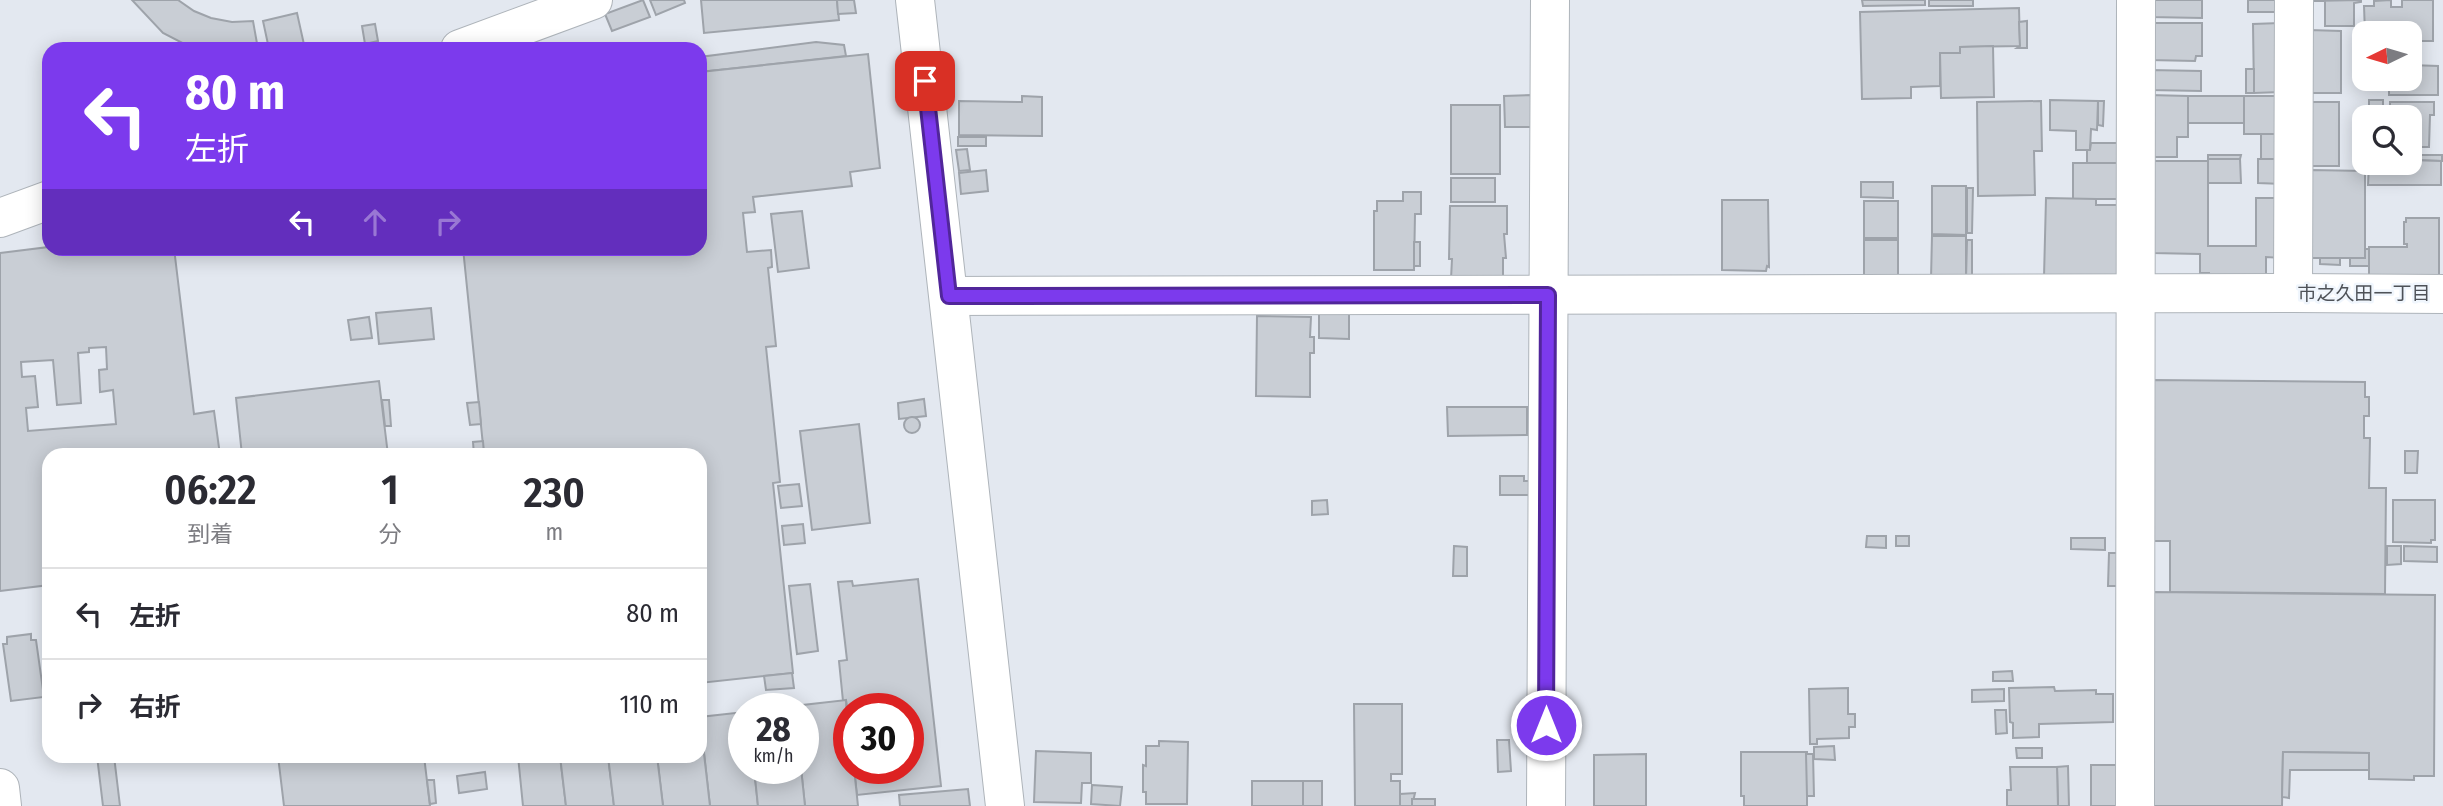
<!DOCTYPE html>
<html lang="ja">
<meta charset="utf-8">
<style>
:root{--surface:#fff;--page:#f7f7f7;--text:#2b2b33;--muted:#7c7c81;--line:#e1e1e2}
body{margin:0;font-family:"Fira Sans Condensed","Noto Sans JP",sans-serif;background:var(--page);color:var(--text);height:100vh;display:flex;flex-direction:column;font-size:26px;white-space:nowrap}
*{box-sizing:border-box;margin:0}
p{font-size:23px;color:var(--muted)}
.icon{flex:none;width:38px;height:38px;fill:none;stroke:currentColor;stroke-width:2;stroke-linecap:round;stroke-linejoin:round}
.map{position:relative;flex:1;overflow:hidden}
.side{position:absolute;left:42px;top:448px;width:665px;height:315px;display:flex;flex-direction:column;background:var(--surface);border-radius:21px;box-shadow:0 4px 18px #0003}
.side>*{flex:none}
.top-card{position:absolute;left:42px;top:42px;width:665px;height:214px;border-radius:21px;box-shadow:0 4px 18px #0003;background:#7c3aed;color:#fff;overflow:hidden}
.needle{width:46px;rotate:265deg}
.buttons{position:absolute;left:2352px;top:21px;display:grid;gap:14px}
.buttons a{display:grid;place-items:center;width:70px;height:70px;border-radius:14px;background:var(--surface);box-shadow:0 4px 18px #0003;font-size:35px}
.speed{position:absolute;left:728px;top:693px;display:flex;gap:14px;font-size:35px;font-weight:700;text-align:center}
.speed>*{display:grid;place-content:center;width:91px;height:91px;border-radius:50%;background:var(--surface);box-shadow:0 4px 18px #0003;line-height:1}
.speed small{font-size:18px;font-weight:400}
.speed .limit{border:10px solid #d22;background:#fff;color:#111}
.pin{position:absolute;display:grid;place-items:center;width:60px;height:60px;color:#fff;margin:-30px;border-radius:14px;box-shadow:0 4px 10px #0006}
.me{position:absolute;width:77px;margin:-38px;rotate:0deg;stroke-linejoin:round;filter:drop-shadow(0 0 5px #0008)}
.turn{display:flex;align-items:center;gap:24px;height:147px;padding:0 28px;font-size:32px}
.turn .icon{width:91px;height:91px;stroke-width:2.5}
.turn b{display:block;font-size:49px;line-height:60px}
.lanes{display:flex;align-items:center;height:66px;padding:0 28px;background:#0003;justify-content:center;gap:35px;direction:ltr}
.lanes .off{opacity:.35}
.eta{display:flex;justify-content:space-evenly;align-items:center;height:119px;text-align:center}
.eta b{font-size:42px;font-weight:600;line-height:49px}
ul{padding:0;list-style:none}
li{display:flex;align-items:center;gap:21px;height:91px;padding:0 28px;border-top:2px solid var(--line)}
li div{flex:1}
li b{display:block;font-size:26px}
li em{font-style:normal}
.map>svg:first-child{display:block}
.building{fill:#c9ced5;stroke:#9ea3aa;stroke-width:2;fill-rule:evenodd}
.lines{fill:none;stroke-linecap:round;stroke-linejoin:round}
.street-casing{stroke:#aeb4ba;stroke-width:40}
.secondary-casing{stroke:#aeb4ba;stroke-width:40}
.street{stroke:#fff;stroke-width:38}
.secondary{stroke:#fff;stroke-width:38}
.route-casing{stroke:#51269a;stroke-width:18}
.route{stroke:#7c3aed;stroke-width:12}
.labels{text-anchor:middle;stroke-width:5;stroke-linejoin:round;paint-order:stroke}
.neighbourhood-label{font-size:19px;fill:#4e5258;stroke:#f0f6fd}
</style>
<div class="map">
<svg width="2443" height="806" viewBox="0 0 2443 806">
<rect width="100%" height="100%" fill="#e3e8f0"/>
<g class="building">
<polygon points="132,0 178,0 194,11 211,18 232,22 253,21 258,49 194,49 163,33"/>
<polygon points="643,0 650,17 612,31 605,14"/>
<polygon points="650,0 684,0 685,3 656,15"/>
<polygon points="701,0 837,0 839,20 704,33"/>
<polygon points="837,0 854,0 856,13 838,14"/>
<polygon points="1862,0 1925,0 1925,5 1863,6"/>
<rect x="1929" y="0" width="44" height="6"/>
<polygon points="2150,0 2202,0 2202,18 2150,17"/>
<rect x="2248" y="0" width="31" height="12"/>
<polygon points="2361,0 2361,2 2354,3 2354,26 2325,26 2325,1 2309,1"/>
<polygon points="2391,0 2391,7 2402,7 2402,0 2433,0 2433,41 2410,41 2410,33 2365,33 2364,6 2374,6 2374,1"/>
<polygon points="2019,8 2020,46 1960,47 1960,53 1940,53 1940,86 1911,87 1911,98 1862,99 1860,12"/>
<polygon points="297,13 305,49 269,49 263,21"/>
<polygon points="2027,21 2027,48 2017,48 2020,46 2019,22"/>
<polygon points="2150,23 2202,23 2202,56 2196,56 2195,61 2150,60"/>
<polygon points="2280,23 2281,92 2254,93 2253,24"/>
<polygon points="375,24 378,41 365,44 362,26"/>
<polygon points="2309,30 2341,31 2341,93 2308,93"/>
<polygon points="816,42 844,45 846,56 700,72 700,57"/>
<polygon points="1993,46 1994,97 1941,98 1940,53 1960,53 1960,47"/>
<polygon points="868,54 880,168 850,172 852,186 753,197 755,212 743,213 747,252 771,250 772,267 768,268 776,346 766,347 780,482 773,483 793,673 700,683 700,455 484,455 463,248 700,248 700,72"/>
<polygon points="2410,65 2438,66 2438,95 2389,95 2389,79 2410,79"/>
<rect x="2246" y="69" width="8" height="24"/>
<polygon points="2150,70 2201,71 2201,91 2150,90"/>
<polygon points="1531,95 1531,127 1505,127 1504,96"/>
<polygon points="2149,95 2188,96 2188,137 2177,137 2177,157 2154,157"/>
<polygon points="1022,96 1042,97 1042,136 959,135 959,101 1022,102"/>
<rect x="2188" y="96" width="56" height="27"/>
<polygon points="2244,96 2284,96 2283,134 2244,134"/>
<polygon points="2050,100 2098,101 2097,130 2091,129 2090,150 2076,150 2076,131 2050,130"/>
<rect x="2369" y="100" width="14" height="17"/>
<polygon points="2041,101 2042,151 2034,151 2035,195 1978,196 1977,102"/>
<polygon points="2098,101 2104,101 2103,126 2098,125"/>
<polygon points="2308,102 2339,102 2339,166 2307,166"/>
<polygon points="2390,102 2434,102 2434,115 2430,115 2429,147 2410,147 2410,117 2385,117 2385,113 2390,113"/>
<rect x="1451" y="105" width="49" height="69"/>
<rect x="2261" y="134" width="22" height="25"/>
<rect x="958" y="137" width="28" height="9"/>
<polygon points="2091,143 2124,143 2118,163 2087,163 2087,150 2090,150"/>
<polygon points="967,149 970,170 959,171 956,150"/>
<polygon points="2208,155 2241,155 2240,159 2208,159"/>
<polygon points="2410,155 2442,155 2442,161 2410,160"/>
<polygon points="2208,159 2240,159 2241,183 2208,183"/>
<polygon points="2258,159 2283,159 2283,184 2258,183"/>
<polygon points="2410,160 2441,161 2441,185 2368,185 2369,163 2410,163"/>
<polygon points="2153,161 2208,161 2208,246 2256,246 2256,198 2282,198 2282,258 2266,257 2266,280 2209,279 2209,273 2200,273 2200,254 2153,253"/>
<rect x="2073" y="163" width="45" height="36"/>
<polygon points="986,170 988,191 961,194 959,173"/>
<polygon points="2311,170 2365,171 2365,258 2310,258"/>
<rect x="1451" y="178" width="44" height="24"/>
<polygon points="1861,182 1893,182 1893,198 1861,197"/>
<polygon points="1932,186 1966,186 1966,235 1932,234"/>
<polygon points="1967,188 1973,188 1972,233 1967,233"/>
<polygon points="1403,192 1421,192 1421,214 1415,214 1414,270 1374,270 1374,211 1377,211 1377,201 1403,201"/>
<polygon points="2046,198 2096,199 2096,205 2119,205 2117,278 2044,277"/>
<polygon points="1722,200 1768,200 1769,267 1767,266 1766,271 1722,270"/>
<rect x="1864" y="201" width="34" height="37"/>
<polygon points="1450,206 1507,206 1507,234 1504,234 1506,258 1503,258 1503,279 1451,279 1452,259 1449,259"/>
<polygon points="802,211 809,268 778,272 771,214"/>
<polygon points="2406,218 2439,218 2439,278 2369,278 2369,247 2407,247 2407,244 2404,244 2404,222 2406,222"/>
<polygon points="1932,236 1966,236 1966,279 1931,279"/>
<polygon points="1864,240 1898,240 1898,281 1864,280"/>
<polygon points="1967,240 1972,240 1972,279 1966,279"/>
<rect x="1414" y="242" width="6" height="24"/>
<path d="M49,247V248H174L194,414L214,411L220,455H49V585L0,591V253ZM106,347L107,369L99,370L100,392L113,390L116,424L28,431L26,408L38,407L35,376L22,377L21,362L53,360L57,405L81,403L78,353L89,352V348Z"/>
<polygon points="2365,249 2369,249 2369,266 2350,266 2350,258 2365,258"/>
<polygon points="2320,258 2340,258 2340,265 2320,264"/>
<polygon points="431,308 434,339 379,344 376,313"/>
<polygon points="1319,308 1349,309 1349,339 1319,338"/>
<polygon points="1257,316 1311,317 1310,337 1314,337 1314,353 1310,353 1310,397 1256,396"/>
<polygon points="369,317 372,338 351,340 348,320"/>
<polygon points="2152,380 2365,382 2365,397 2369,397 2369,416 2364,416 2364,438 2370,438 2369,488 2386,488 2385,594 2170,592 2170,541 2151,541"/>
<polygon points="379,381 388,455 242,455 236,398"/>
<polygon points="924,399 926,416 899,419 898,403"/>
<polygon points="382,400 389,400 391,426 385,426"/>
<polygon points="479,402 481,424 470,425 467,403"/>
<polygon points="1447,407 1527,407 1527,435 1448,436"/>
<circle cx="912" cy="425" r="8"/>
<polygon points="859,424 870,523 812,530 800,431"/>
<polygon points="483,441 484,455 474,455 473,442"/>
<polygon points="2405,451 2418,451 2417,473 2405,473"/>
<polygon points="1500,476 1524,476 1524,481 1529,481 1529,495 1500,495"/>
<polygon points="799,484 802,506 781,508 778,486"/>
<polygon points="1327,500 1328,514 1312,515 1312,501"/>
<polygon points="2393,500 2435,500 2435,540 2431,540 2431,543 2393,542"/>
<polygon points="803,524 805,543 784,545 782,526"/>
<polygon points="1867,536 1886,536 1886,548 1866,547"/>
<rect x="1896" y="536" width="13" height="10"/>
<polygon points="2071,538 2105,538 2105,550 2071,549"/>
<polygon points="1454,546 1467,547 1467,576 1453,576"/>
<polygon points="2387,546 2401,546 2401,564 2387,565"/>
<polygon points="2404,546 2437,547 2437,562 2404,561"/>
<polygon points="2109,553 2120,553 2120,586 2108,586"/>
<polygon points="918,579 941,786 857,795 854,768 908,768 908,709 849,709 849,721 846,700 843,701 839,661 847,660 838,582 852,581 853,586"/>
<polygon points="810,584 818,651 797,654 789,586"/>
<polygon points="2154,592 2435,595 2434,776 2414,776 2414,780 2369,779 2369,753 2283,752 2282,806 2153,806"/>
<polygon points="31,634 31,640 36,640 44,697 11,701 3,644 7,644 7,637"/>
<polygon points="2012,671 2013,681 1993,681 1993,672"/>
<polygon points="792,673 794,688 766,690 764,676"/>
<polygon points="2054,687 2055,691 2096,690 2096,694 2113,694 2113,722 2039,724 2039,737 2013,738 2013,723 2010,722 2009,688"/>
<polygon points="1848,688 1848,714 1855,714 1855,727 1849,727 1849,738 1817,739 1817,744 1810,744 1809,689"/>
<polygon points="2004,689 2004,701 1972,702 1972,690"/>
<polygon points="846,700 849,768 854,768 858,806 805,806 801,768 803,768 803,709 794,709 794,706"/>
<polygon points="1354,704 1402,704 1402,774 1391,774 1391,781 1400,781 1400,806 1355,806"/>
<polygon points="1995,710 2006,710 2007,733 1996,734"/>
<polygon points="744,712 744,768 754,768 758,806 710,806 700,717"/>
<polygon points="700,719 710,806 663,806 657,756 700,756"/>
<polygon points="1497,740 1509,740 1511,771 1498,772"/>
<polygon points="1159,741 1188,742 1187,804 1146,804 1146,792 1143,792 1143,765 1146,766 1146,746 1159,746"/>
<polygon points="1834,746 1835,760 1814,759 1814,747"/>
<polygon points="2016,748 2042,748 2042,758 2017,758"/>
<polygon points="1036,751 1091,753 1091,783 1082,783 1081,803 1034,802"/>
<polygon points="1741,752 1807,752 1807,806 1744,806 1744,796 1741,796"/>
<polygon points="2283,752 2369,753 2369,770 2290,770 2289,798 2282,797"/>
<polygon points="1646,754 1646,806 1594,806 1594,755"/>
<polygon points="1806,754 1813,754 1814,796 1807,796"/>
<polygon points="97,756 114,756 120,806 103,806"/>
<polygon points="278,756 424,756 430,806 284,806"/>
<polygon points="518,756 560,756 566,806 523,806"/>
<polygon points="560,756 608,756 614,806 566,806"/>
<polygon points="608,756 657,756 663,806 614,806"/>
<rect x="2091" y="765" width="30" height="41"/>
<polygon points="2068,766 2069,806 2058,806 2057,767"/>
<polygon points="2010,767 2057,767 2058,806 2007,806 2007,790 2011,790"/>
<polygon points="754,768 801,768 805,806 758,806"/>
<polygon points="485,772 487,789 459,793 457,776"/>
<polygon points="427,780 434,780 436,803 430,804"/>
<rect x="1252" y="781" width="51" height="25"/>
<rect x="1303" y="781" width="19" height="25"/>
<polygon points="1092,785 1122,787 1120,806 1091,804"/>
<polygon points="968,789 970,806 900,806 899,795"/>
<polygon points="1415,793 1412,806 1400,806 1400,794"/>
<rect x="1412" y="799" width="23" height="7"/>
</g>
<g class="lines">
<g class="street-casing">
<g id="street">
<polyline points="460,49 593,0"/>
<polyline points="0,218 49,200"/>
<polyline points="2293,293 2294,0"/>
<polyline points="949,296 2293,293 2443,294"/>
<polyline points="0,788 2,806"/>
<polyline points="1546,806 1550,0"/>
<polyline points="2135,806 2136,0"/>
</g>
</g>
<g class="secondary-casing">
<polyline id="secondary" points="915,0 1005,806"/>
</g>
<use href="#street" class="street"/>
<use href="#secondary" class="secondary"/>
</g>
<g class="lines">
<g class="route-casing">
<polyline id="route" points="925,81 949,296 1548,295 1546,725"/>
</g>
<use href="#route" class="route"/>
</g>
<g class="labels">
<g class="neighbourhood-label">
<text x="2364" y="300">市之久田一丁目</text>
</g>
</g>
</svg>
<div class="buttons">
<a><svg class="needle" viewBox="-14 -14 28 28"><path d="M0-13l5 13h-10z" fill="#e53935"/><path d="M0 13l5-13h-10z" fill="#7c7c81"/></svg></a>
<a><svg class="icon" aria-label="search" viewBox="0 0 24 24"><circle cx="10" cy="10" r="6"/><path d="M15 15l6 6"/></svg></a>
</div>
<div class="speed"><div>28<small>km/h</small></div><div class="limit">30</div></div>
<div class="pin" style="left:925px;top:81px;background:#d93025"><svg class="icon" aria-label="arrive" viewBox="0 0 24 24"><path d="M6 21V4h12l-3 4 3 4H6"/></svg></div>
<svg class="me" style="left:1546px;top:725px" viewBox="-20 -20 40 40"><circle r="17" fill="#7c3aed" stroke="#fff" stroke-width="3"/><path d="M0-11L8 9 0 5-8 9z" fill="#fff"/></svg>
<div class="top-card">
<div class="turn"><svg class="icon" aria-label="left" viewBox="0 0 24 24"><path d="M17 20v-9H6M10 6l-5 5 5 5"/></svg><div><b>80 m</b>左折</div></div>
<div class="lanes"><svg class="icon" aria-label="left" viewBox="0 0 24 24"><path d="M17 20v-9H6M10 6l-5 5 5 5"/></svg><svg class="icon off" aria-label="ahead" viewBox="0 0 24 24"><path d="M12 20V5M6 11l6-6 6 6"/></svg><svg class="icon off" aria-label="right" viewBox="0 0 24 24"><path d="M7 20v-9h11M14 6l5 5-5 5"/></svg></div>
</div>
<section class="side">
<div class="eta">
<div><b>06:22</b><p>到着</p></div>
<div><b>1</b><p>分</p></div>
<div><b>230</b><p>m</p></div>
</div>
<ul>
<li><svg class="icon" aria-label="left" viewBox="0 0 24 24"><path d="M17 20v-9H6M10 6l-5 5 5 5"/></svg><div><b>左折</b></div><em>80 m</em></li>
<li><svg class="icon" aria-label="right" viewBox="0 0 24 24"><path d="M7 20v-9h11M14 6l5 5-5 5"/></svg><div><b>右折</b></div><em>110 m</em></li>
</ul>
</section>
</div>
